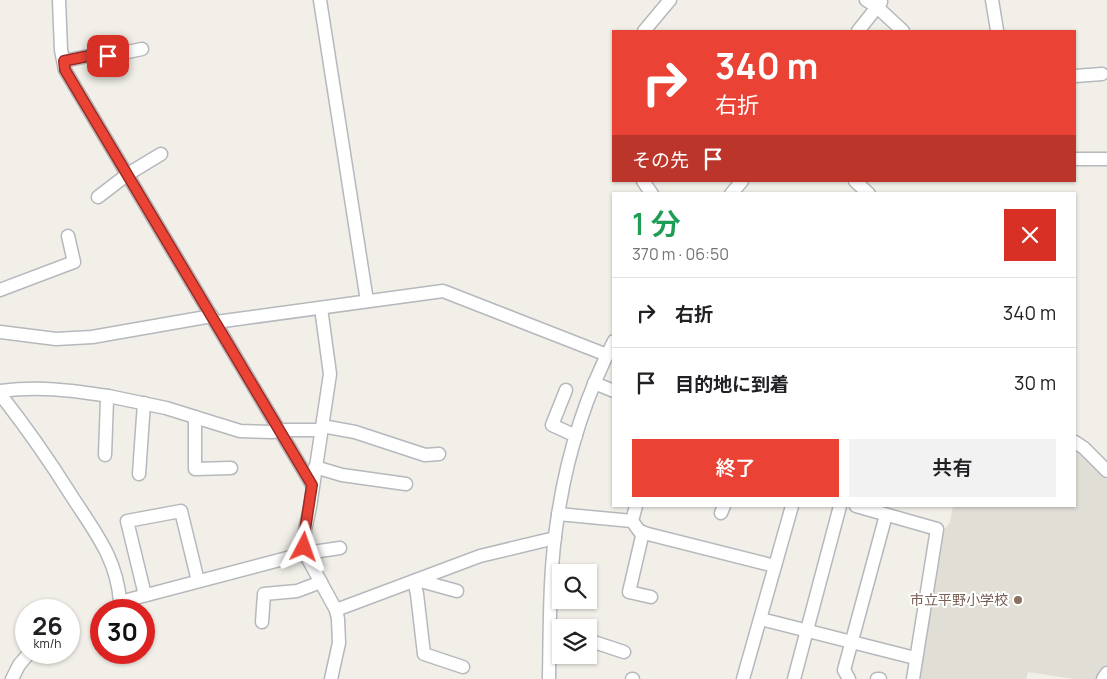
<!DOCTYPE html>
<html lang="ja">
<meta charset="utf-8">
<style>
:root{--surface:#fff;--page:#f2f2f2;--text:#202124;--muted:#757577;--line:#e0e0e0;--accent:#ea4335}
body{margin:0;font-family:Manrope,"Noto Sans JP",sans-serif;background:var(--page);color:var(--text);height:100vh;display:flex;flex-direction:column;font-size:19px;white-space:nowrap}
*{box-sizing:border-box;margin:0}
p{font-size:16px;color:var(--muted)}
.icon{flex:none;width:28px;height:28px;fill:none;stroke:currentColor;stroke-width:2;stroke-linecap:round;stroke-linejoin:round}
.map{position:relative;flex:1;overflow:hidden}
.details{position:absolute;left:612px;top:192px;width:464px;height:315px;display:flex;flex-direction:column;background:var(--surface);border-radius:0px;box-shadow:0 1px 4px #0004}
.details>*{flex:none}
.hud{position:absolute;left:612px;top:30px;width:464px;height:152px;border-radius:0px;box-shadow:0 1px 4px #0004;background:#ea4335;color:#fff;overflow:hidden}
.fabs{position:absolute;left:552px;top:564px;display:grid;gap:10px}
.fabs a{display:grid;place-items:center;width:45px;height:45px;border-radius:0px;background:var(--surface);box-shadow:0 1px 4px #0004;font-size:25px}
.speed{position:absolute;left:15px;top:599px;display:flex;gap:10px;font-size:25px;font-weight:700;text-align:center}
.speed>*{display:grid;place-content:center;width:65px;height:65px;border-radius:50%;background:var(--surface);box-shadow:0 1px 4px #0004;line-height:1}
.speed small{font-size:12px;font-weight:400}
.speed .limit{border:8px solid #d22;background:#fff;color:#111}
.pin{position:absolute;display:grid;place-items:center;width:42px;height:42px;color:#fff;margin:-21px;border-radius:10px;box-shadow:0 2px 8px #0006}
.me{position:absolute;width:55px;margin:-28px;rotate:4deg;stroke-linejoin:round;filter:drop-shadow(0 0 4px #0008)}
.turn{display:flex;align-items:center;gap:18px;height:105px;padding:0 20px;font-size:22px}
.turn .icon{width:65px;height:65px;stroke-width:2.5}
.turn b{display:block;font-size:35px;line-height:42px}
.then{display:flex;align-items:center;height:48px;padding:0 20px;background:#0003;gap:10px;font-size:19px}
.round{display:grid;place-items:center;flex:none;width:52px;height:52px;border-radius:0px;background:var(--page)}
.overview{display:flex;align-items:center;justify-content:space-between;height:85px;padding:0 20px}
h1{font-size:30px;font-weight:600;line-height:38px;color:#1e9e55}
.primary-button{display:flex;gap:10px;margin-top:auto;padding:10px 20px}
.primary-button a{flex:1;height:58px;border-radius:0px;background:var(--accent);color:#fff;font-size:20px;font-weight:600;line-height:58px;text-align:center}
.primary-button a+a{background:var(--page);color:var(--text)}
ul{padding:0;list-style:none}
li{display:flex;align-items:center;gap:15px;height:70px;padding:0 20px;border-top:1px solid var(--line)}
li div{flex:1}
li b{display:block;font-size:19px}
li em{font-style:normal}
.map>svg:first-child{display:block}
.education{fill:#e1ded6}
.lines{fill:none;stroke-linecap:round;stroke-linejoin:round}
.street-casing{stroke:#b5b8bc;stroke-width:15}
.street{stroke:#fff;stroke-width:12}
.route-casing{stroke:#982c22;stroke-width:12}
.route{stroke:#ea4335;stroke-width:9}
.education-dot{fill:#8d6e63;stroke:#fff;stroke-width:2}
.labels{text-anchor:middle;stroke-width:4;stroke-linejoin:round;paint-order:stroke}
.education-label{font-size:14px;fill:#785e54;stroke:#fff;text-anchor:end}
</style>
<div class="map">
<svg width="1107" height="679" viewBox="0 0 1107 679">
<rect width="100%" height="100%" fill="#f1efe8"/>
<polygon class="education" points="1075,449 1107,480 1107,668 1099,679 1074,679 1028,672 1026,679 915,679 942,533 950,522 953,506 1075,506"/>
<g class="lines">
<g class="street-casing">
<g id="street">
<polyline points="59,0 61,50 65,70 312,485"/>
<polyline points="320,0 367,301"/>
<polyline points="866,0 877,7 903,31"/>
<polyline points="992,0 997,30"/>
<polyline points="644,31 670,0"/>
<polyline points="858,31 881,2"/>
<polyline points="64,61 98,54 108,56 142,49"/>
<polyline points="1075,76 1102,74"/>
<polyline points="1075,159 1107,159"/>
<polyline points="643,181 652,194"/>
<polyline points="855,181 869,194"/>
<polyline points="731,194 742,181"/>
<polyline points="98,197 128,174 161,154"/>
<polyline points="0,290 74,262 68,236"/>
<polyline points="321,308 330,374 310,507 305,530 304,547 307,557 336,610 338,619 339,643 331,679"/>
<polyline points="216,322 443,291 607,355"/>
<polyline points="0,332 56,339 92,337 212,316"/>
<polyline points="594,383 614,391"/>
<polyline points="566,390 552,425 576,436"/>
<path d="M0,391C39,386 70,390 108,396"/>
<path d="M0,394C26,427 49,460 71,495C94,531 117,558 120,602L306,553L340,548"/>
<polyline points="195,417 195,469 231,468"/>
<polyline points="322,426 355,432 425,455 439,454"/>
<polyline points="1075,442 1084,448 1107,471"/>
<polyline points="105,455 107,399 108,396 166,408 240,431 272,432 283,430 321,430"/>
<polyline points="315,467 342,475 406,484"/>
<polyline points="139,474 144,403"/>
<polyline points="856,506 937,529 913,679"/>
<polyline points="721,513 724,506"/>
<polyline points="558,514 632,521 640,532 775,566"/>
<polyline points="632,521 636,506"/>
<polyline points="643,532 629,592 651,597"/>
<polyline points="417,580 457,591"/>
<polyline points="414,581 417,594 424,654 463,667"/>
<polyline points="145,595 127,521 181,511 198,581"/>
<polyline points="336,610 480,556 555,538"/>
<polyline points="761,619 915,658"/>
<polyline points="262,622 264,594 297,591 321,582"/>
<polyline points="589,642 597,643 624,652"/>
<polyline points="12,679 19,665 30,652"/>
<path d="M549,679C550,625 549,569 558,515C567,455 586,395 614,341"/>
<polyline points="632,679 633,679"/>
<polyline points="743,679 792,506"/>
<polyline points="794,679 840,506"/>
<polyline points="849,679 844,670 886,515"/>
<polyline points="877,679 880,679"/>
<polyline points="1103,679 1107,673"/>
</g>
</g>
<use href="#street" class="street"/>
</g>
<g class="lines">
<g class="route-casing">
<polyline id="route" points="108,56 98,54 64,61 65,70 312,485 305,530 304,547"/>
</g>
<use href="#route" class="route"/>
</g>
<circle class="education-dot" cx="1018" cy="600" r="5"/>
<g class="labels">
<g class="education-label">
<text x="1008" y="605">市立平野小学校</text>
</g>
</g>
</svg>
<div class="fabs">
<a><svg class="icon" aria-label="search" viewBox="0 0 24 24"><circle cx="10" cy="10" r="6"/><path d="M15 15l6 6"/></svg></a>
<a><svg class="icon" aria-label="layers" viewBox="0 0 24 24"><path d="M12 4l9 5-9 5-9-5zM3 14l9 5 9-5"/></svg></a>
</div>
<div class="speed"><div>26<small>km/h</small></div><div class="limit">30</div></div>
<div class="pin" style="left:108px;top:56px;background:#d93025"><svg class="icon" aria-label="arrive" viewBox="0 0 24 24"><path d="M6 21V4h12l-3 4 3 4H6"/></svg></div>
<svg class="me" style="left:304px;top:547px" viewBox="-20 -20 40 40"><path d="M0-17L14 15 0 8-14 15z" fill="#ea4335" stroke="#fff" stroke-width="4"/></svg>
<div class="hud">
<div class="turn"><svg class="icon" aria-label="right" viewBox="0 0 24 24"><path d="M7 20v-9h11M14 6l5 5-5 5"/></svg><div><b>340 m</b>右折</div></div>
<div class="then">その先<svg class="icon" aria-label="arrive" viewBox="0 0 24 24"><path d="M6 21V4h12l-3 4 3 4H6"/></svg></div>
</div>
<section class="details">
<div class="overview"><div><h1>1 分</h1><p>370 m · 06:50</p></div><a class="round" style="background:#d93025;color:#fff"><svg class="icon" aria-label="close" viewBox="0 0 24 24"><path d="M6 6l12 12M18 6L6 18"/></svg></a></div>
<ul>
<li><svg class="icon" aria-label="right" viewBox="0 0 24 24"><path d="M7 20v-9h11M14 6l5 5-5 5"/></svg><div><b>右折</b></div><em>340 m</em></li>
<li><svg class="icon" aria-label="arrive" viewBox="0 0 24 24"><path d="M6 21V4h12l-3 4 3 4H6"/></svg><div><b>目的地に到着</b></div><em>30 m</em></li>
</ul>
<div class="primary-button"><a>終了</a><a>共有</a></div>
</section>
</div>
